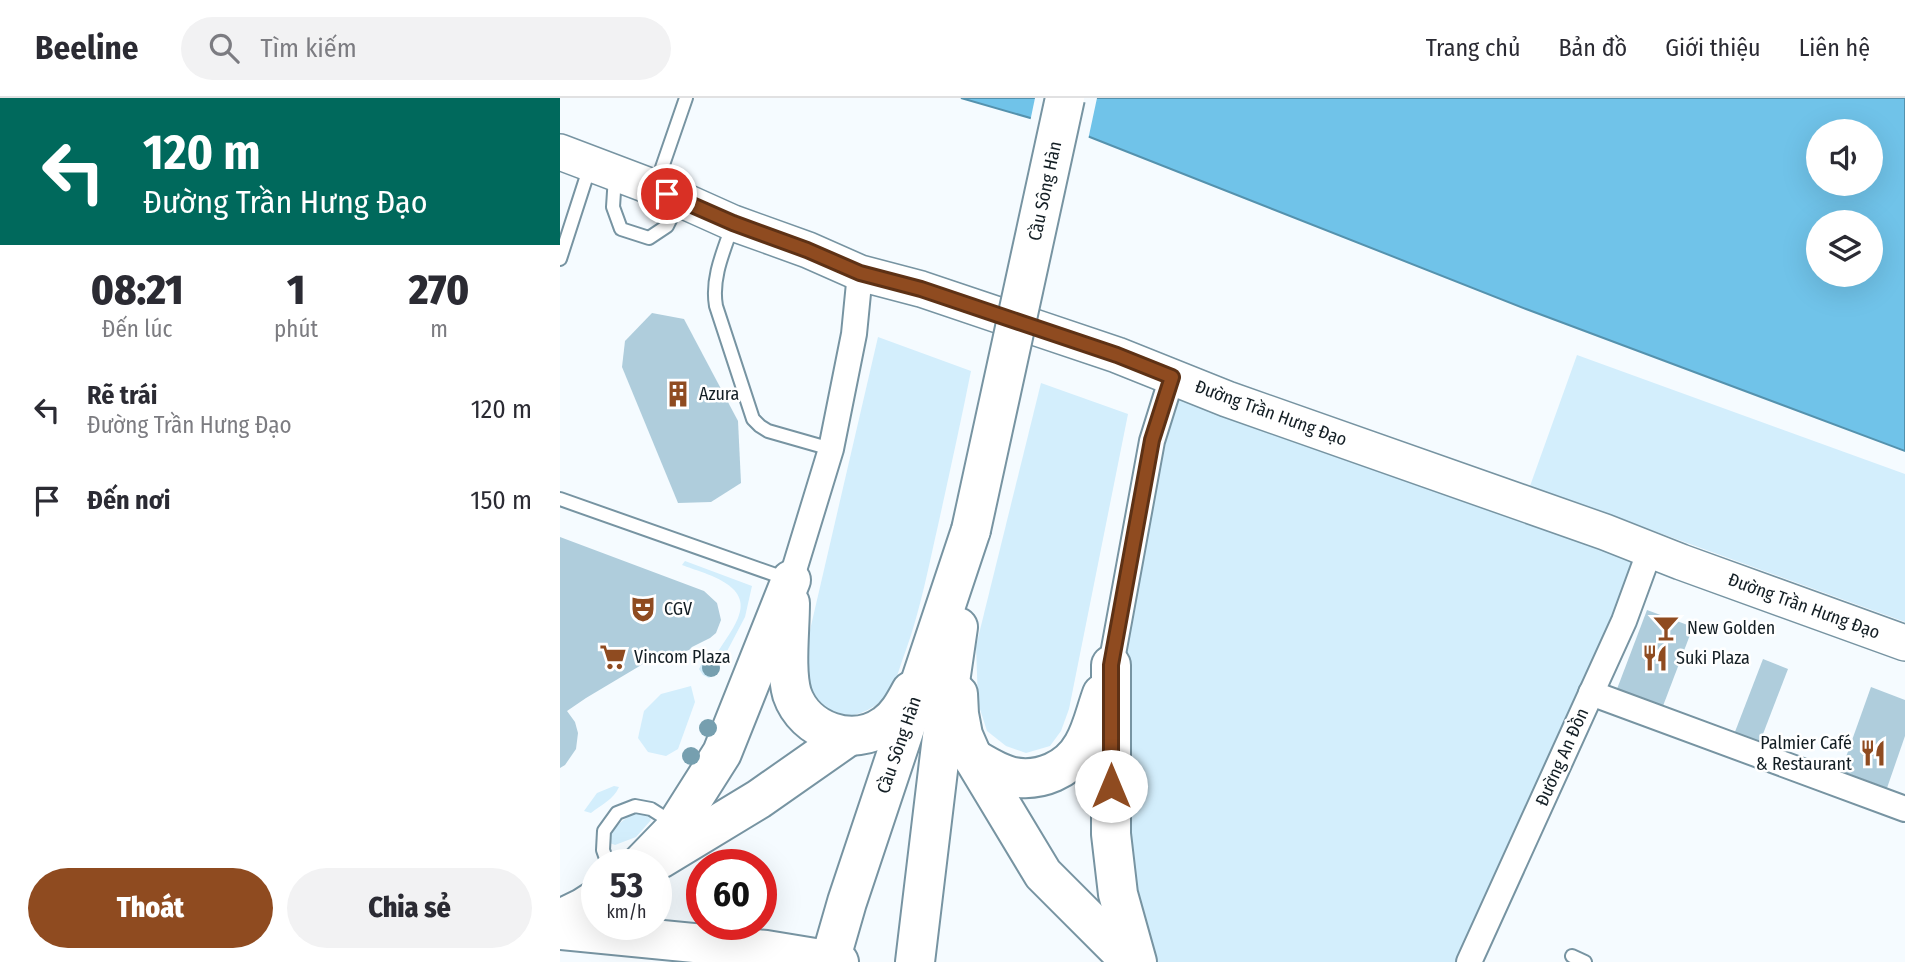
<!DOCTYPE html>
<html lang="vi">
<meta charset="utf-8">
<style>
:root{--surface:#fff;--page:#f2f2f3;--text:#2b2b33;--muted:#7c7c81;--line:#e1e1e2;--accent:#8f4b20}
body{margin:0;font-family:"Fira Sans Condensed",sans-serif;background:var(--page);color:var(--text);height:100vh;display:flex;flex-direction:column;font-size:26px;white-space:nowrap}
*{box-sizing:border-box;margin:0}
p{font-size:23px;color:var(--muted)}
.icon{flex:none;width:38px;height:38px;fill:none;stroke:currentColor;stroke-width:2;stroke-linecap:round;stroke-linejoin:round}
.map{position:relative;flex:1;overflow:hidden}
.details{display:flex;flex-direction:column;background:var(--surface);width:560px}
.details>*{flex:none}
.banner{background:#00695c;color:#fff;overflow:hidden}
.controls{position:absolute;left:1246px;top:21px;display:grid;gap:14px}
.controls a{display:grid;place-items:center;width:77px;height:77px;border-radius:50%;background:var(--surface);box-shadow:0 7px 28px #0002;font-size:35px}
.speed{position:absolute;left:21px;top:751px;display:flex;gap:14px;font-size:35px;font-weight:700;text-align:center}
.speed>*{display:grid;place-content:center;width:91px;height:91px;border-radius:50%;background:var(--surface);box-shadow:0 7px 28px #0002;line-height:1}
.speed small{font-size:18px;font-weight:400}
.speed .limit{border:10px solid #d22;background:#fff;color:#111}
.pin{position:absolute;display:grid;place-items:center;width:60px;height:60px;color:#fff;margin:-30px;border:4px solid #fff;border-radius:50%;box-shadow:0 2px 7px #0007}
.me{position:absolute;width:77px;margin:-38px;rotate:0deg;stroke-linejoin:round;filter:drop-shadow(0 0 5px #0008)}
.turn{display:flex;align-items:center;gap:24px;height:147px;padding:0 28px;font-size:32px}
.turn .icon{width:91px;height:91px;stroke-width:2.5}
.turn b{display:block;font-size:49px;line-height:60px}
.eta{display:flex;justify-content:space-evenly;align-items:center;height:119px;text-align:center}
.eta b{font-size:42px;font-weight:800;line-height:49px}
.cta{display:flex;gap:14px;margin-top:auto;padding:14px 28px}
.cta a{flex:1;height:80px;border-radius:42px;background:var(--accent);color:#fff;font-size:28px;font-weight:800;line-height:80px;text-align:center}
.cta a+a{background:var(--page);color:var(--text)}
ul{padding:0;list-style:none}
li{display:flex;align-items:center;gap:21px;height:91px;padding:0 28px}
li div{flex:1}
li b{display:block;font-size:26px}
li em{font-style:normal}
header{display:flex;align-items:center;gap:42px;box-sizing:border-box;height:98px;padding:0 35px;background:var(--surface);border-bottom:2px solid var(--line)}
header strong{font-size:33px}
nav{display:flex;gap:38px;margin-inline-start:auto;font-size:24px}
.search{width:490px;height:63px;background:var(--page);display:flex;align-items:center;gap:18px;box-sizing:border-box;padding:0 24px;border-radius:38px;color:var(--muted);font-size:26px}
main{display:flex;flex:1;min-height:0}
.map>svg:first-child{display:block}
.green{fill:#d3eefc}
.water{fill:#70c3e9;stroke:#5492ae;stroke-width:2;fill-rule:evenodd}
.pier{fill:#f5fbff}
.building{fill:#afcddc}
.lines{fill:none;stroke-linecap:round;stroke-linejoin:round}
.service-casing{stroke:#7794a2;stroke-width:16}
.minor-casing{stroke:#7794a2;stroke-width:28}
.secondary-casing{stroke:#7794a2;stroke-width:38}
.primary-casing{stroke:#7794a2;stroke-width:42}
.trunk-casing{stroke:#7794a2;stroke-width:42}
.service{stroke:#fff;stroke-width:12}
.minor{stroke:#fff;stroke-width:24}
.secondary{stroke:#fff;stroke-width:35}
.primary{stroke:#fff;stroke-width:38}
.trunk{stroke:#fff;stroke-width:38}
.primary-bridge-casing{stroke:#7794a2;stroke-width:42;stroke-linecap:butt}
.primary-bridge{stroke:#fff;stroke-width:38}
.tree{fill:#769faf}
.route-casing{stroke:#5d3115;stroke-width:18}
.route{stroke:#8f4b20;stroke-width:12}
.labels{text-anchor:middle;stroke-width:5;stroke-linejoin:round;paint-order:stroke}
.street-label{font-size:18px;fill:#131e24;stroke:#fff}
.poi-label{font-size:18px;fill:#131e24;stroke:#fff;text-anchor:start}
</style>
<header>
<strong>Beeline</strong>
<div class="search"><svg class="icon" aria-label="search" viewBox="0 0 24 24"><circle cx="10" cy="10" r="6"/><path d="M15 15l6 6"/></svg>Tìm kiếm</div>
<nav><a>Trang chủ</a><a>Bản đồ</a><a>Giới thiệu</a><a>Liên hệ</a></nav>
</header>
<main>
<section class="details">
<div class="banner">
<div class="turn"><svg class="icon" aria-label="left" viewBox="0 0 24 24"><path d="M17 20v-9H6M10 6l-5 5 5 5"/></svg><div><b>120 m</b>Đường Trần Hưng Đạo</div></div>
</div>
<div class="eta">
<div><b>08:21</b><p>Đến lúc</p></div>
<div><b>1</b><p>phút</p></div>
<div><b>270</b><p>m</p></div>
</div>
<ul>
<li><svg class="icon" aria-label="left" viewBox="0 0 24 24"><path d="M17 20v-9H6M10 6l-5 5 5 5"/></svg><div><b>Rẽ trái</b><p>Đường Trần Hưng Đạo</p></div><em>120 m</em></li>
<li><svg class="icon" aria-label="arrive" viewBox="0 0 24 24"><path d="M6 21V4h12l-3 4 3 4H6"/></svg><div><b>Đến nơi</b></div><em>150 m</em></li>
</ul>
<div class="cta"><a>Thoát</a><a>Chia sẻ</a></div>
</section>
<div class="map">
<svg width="1345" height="864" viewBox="0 0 1345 864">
<rect width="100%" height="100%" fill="#f5fbff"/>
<g class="green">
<path d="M318,239L411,273C401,323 390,373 379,423C369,466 361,510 346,552C341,564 336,586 328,596C310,618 268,631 252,600C247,589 247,571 244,558Z"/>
<polygon points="1017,257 1345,376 1345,524 970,388"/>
<polygon points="612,279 1090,452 907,864 577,864 551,567"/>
<polygon points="481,285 568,316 509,611 501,633 490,648 466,655 446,648 427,633 418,605 416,548"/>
<path d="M125,463L192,488L185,519L155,576L149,580L143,577L139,571L142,565L147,563H153C160,548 172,535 178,520C193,486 145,476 122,467Z"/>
<polygon points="131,588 135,604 118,651 106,658 88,654 78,640 84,613 101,596"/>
<path d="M54,688L59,689C54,701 41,707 31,715L24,713L37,695Z"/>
<path d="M76,714L87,715L91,722L76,739L55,747L47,744C52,729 63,722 76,714Z"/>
</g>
<path class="water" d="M401,0H1345V353L966,211L512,32ZM1258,33H1311V86H1258ZM1258,124H1311V177H1258Z"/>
<polygon class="pier" points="475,0 537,0 528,42 470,24"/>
<g class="building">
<polygon points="92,215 124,221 178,323 181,385 151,404 118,405 62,269 65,243"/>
<polygon points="0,439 144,493 157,505 161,522 156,535 150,540 132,549 129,552 83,566 26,600 7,613 15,624 18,635 16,651 5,667 0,670"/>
<polygon points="1087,512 1133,529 1103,608 1057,591"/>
<polygon points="1203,561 1228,571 1198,649 1173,639"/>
<polygon points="1311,589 1345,602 1345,638 1327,690 1281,673"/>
</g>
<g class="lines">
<g class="service-casing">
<g id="service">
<polyline points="55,78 53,109 61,131 89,140 107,128 119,104"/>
<polyline points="96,87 126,0"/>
<path d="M173,126C164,152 151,180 156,208L193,321L200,328L208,333L271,351"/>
<polyline points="0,161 30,68"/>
<polyline points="0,401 227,481"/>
<polyline points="48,766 43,752 44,733 57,715 75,708 91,711 113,725"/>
<polyline points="1012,858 1025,864"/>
</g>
</g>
<g class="minor-casing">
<g id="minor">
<polyline points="231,482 271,351 294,236 300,175"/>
<polyline points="551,567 592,343 612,279"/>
<polyline points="1031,595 1345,711"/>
<polyline points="909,864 1064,523 1090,452"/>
</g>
</g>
<g class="secondary-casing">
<polyline id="secondary" points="0,54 95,90 173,125 248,152 300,175 361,191 557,257 667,301 1045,434 1121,464 1345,545"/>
</g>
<g class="primary-casing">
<g id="primary">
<path d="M230,505C230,532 225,572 232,596C245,634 293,650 325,627C337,619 344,606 351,593"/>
<polyline points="551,567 551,736 558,796 577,864"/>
<polyline points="398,596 399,616 403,637 413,660 483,776 571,864"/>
<path d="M413,660C425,667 439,676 453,679C480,684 509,672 523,647C532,632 536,612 542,596"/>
<polyline points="100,761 199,701 289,638"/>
<polyline points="81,766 112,734 162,655 231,482"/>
<polyline points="0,821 23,810 37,801"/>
<polyline points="270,863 287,804 411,432"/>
<polyline points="355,864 382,639 398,529"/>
</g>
</g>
<g class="trunk-casing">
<polyline id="trunk" points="0,832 206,852 279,864"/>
</g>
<use href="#service" class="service"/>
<use href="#minor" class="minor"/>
<use href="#secondary" class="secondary"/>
<use href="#primary" class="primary"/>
<use href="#trunk" class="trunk"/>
<g class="primary-bridge-casing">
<polyline id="primary-bridge" points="411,432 505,0"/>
</g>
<use href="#primary-bridge" class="primary-bridge"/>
</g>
<g class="tree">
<circle cx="151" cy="570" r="9"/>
<circle cx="148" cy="630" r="9"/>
<circle cx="131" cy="658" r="9"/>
</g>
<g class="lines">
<g class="route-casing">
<polyline id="route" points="107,96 173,125 247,152 300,175 361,191 557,257 612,279 592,342 551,567 551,688"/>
</g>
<use href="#route" class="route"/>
</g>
<defs>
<g id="building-bare" transform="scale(2.1)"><path d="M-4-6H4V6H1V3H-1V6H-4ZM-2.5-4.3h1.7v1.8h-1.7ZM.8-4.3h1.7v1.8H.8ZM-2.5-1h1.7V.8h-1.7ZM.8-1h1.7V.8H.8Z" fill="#8f4b20" stroke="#fff" stroke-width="2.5" paint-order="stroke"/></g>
<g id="theatre-bare" transform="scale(2.1)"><path d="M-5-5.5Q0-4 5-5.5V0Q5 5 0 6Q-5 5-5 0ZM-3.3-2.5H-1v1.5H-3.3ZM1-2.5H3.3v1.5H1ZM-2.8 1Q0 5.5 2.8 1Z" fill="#8f4b20" stroke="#fff" stroke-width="2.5" paint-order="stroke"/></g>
<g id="bar-bare" transform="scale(2.1)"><path d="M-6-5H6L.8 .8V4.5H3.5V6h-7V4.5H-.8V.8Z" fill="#8f4b20" stroke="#fff" stroke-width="2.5" paint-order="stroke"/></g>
<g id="supermarket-bare" transform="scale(2.1)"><path d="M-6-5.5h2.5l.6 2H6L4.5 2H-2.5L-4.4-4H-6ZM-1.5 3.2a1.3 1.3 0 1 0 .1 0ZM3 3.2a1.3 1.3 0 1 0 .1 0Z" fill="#8f4b20" stroke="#fff" stroke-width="2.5" paint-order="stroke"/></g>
<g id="restaurant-bare" transform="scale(2.1)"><path d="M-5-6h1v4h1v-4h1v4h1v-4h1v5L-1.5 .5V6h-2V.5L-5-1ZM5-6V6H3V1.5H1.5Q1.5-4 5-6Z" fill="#8f4b20" stroke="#fff" stroke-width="2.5" paint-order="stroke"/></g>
</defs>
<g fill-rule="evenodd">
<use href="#building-bare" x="118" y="296"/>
<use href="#theatre-bare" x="83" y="511"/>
<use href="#bar-bare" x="1106" y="530"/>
<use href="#supermarket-bare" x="53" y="559"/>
<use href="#restaurant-bare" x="1095" y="560"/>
<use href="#restaurant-bare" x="1313" y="655"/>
</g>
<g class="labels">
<g class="street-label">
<text transform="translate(485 93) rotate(-78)" y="6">Cầu Sông Hàn</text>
<text transform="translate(711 315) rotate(20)" y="6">Đường Trần Hưng Đạo</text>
<text transform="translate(1244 508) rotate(20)" y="6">Đường Trần Hưng Đạo</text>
<text transform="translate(339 647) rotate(-71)" y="6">Cầu Sông Hàn</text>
<text transform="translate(1002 659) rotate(-66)" y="6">Đường An Đồn</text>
</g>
<g class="poi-label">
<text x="139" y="302">Azura</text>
<text x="104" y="517">CGV</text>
<text x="1127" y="536">New Golden</text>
<text x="74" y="565">Vincom Plaza</text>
<text x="1116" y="566">Suki Plaza</text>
<text x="1292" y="651" text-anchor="end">Palmier Café<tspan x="1292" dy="21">&amp; Restaurant</tspan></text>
</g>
</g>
</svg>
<div class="controls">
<a><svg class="icon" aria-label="sound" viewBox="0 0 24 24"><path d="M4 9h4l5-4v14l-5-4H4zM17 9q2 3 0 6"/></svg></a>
<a><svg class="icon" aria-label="layers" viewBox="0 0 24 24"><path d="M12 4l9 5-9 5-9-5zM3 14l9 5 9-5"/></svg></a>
</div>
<div class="speed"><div>53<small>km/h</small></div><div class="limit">60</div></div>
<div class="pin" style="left:107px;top:96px;background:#d93025"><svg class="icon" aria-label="arrive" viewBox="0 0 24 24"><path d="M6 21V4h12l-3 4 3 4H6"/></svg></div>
<svg class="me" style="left:551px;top:688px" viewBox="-20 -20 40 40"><circle r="19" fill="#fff"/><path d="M0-13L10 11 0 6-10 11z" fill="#8f4b20"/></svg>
</div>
</main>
